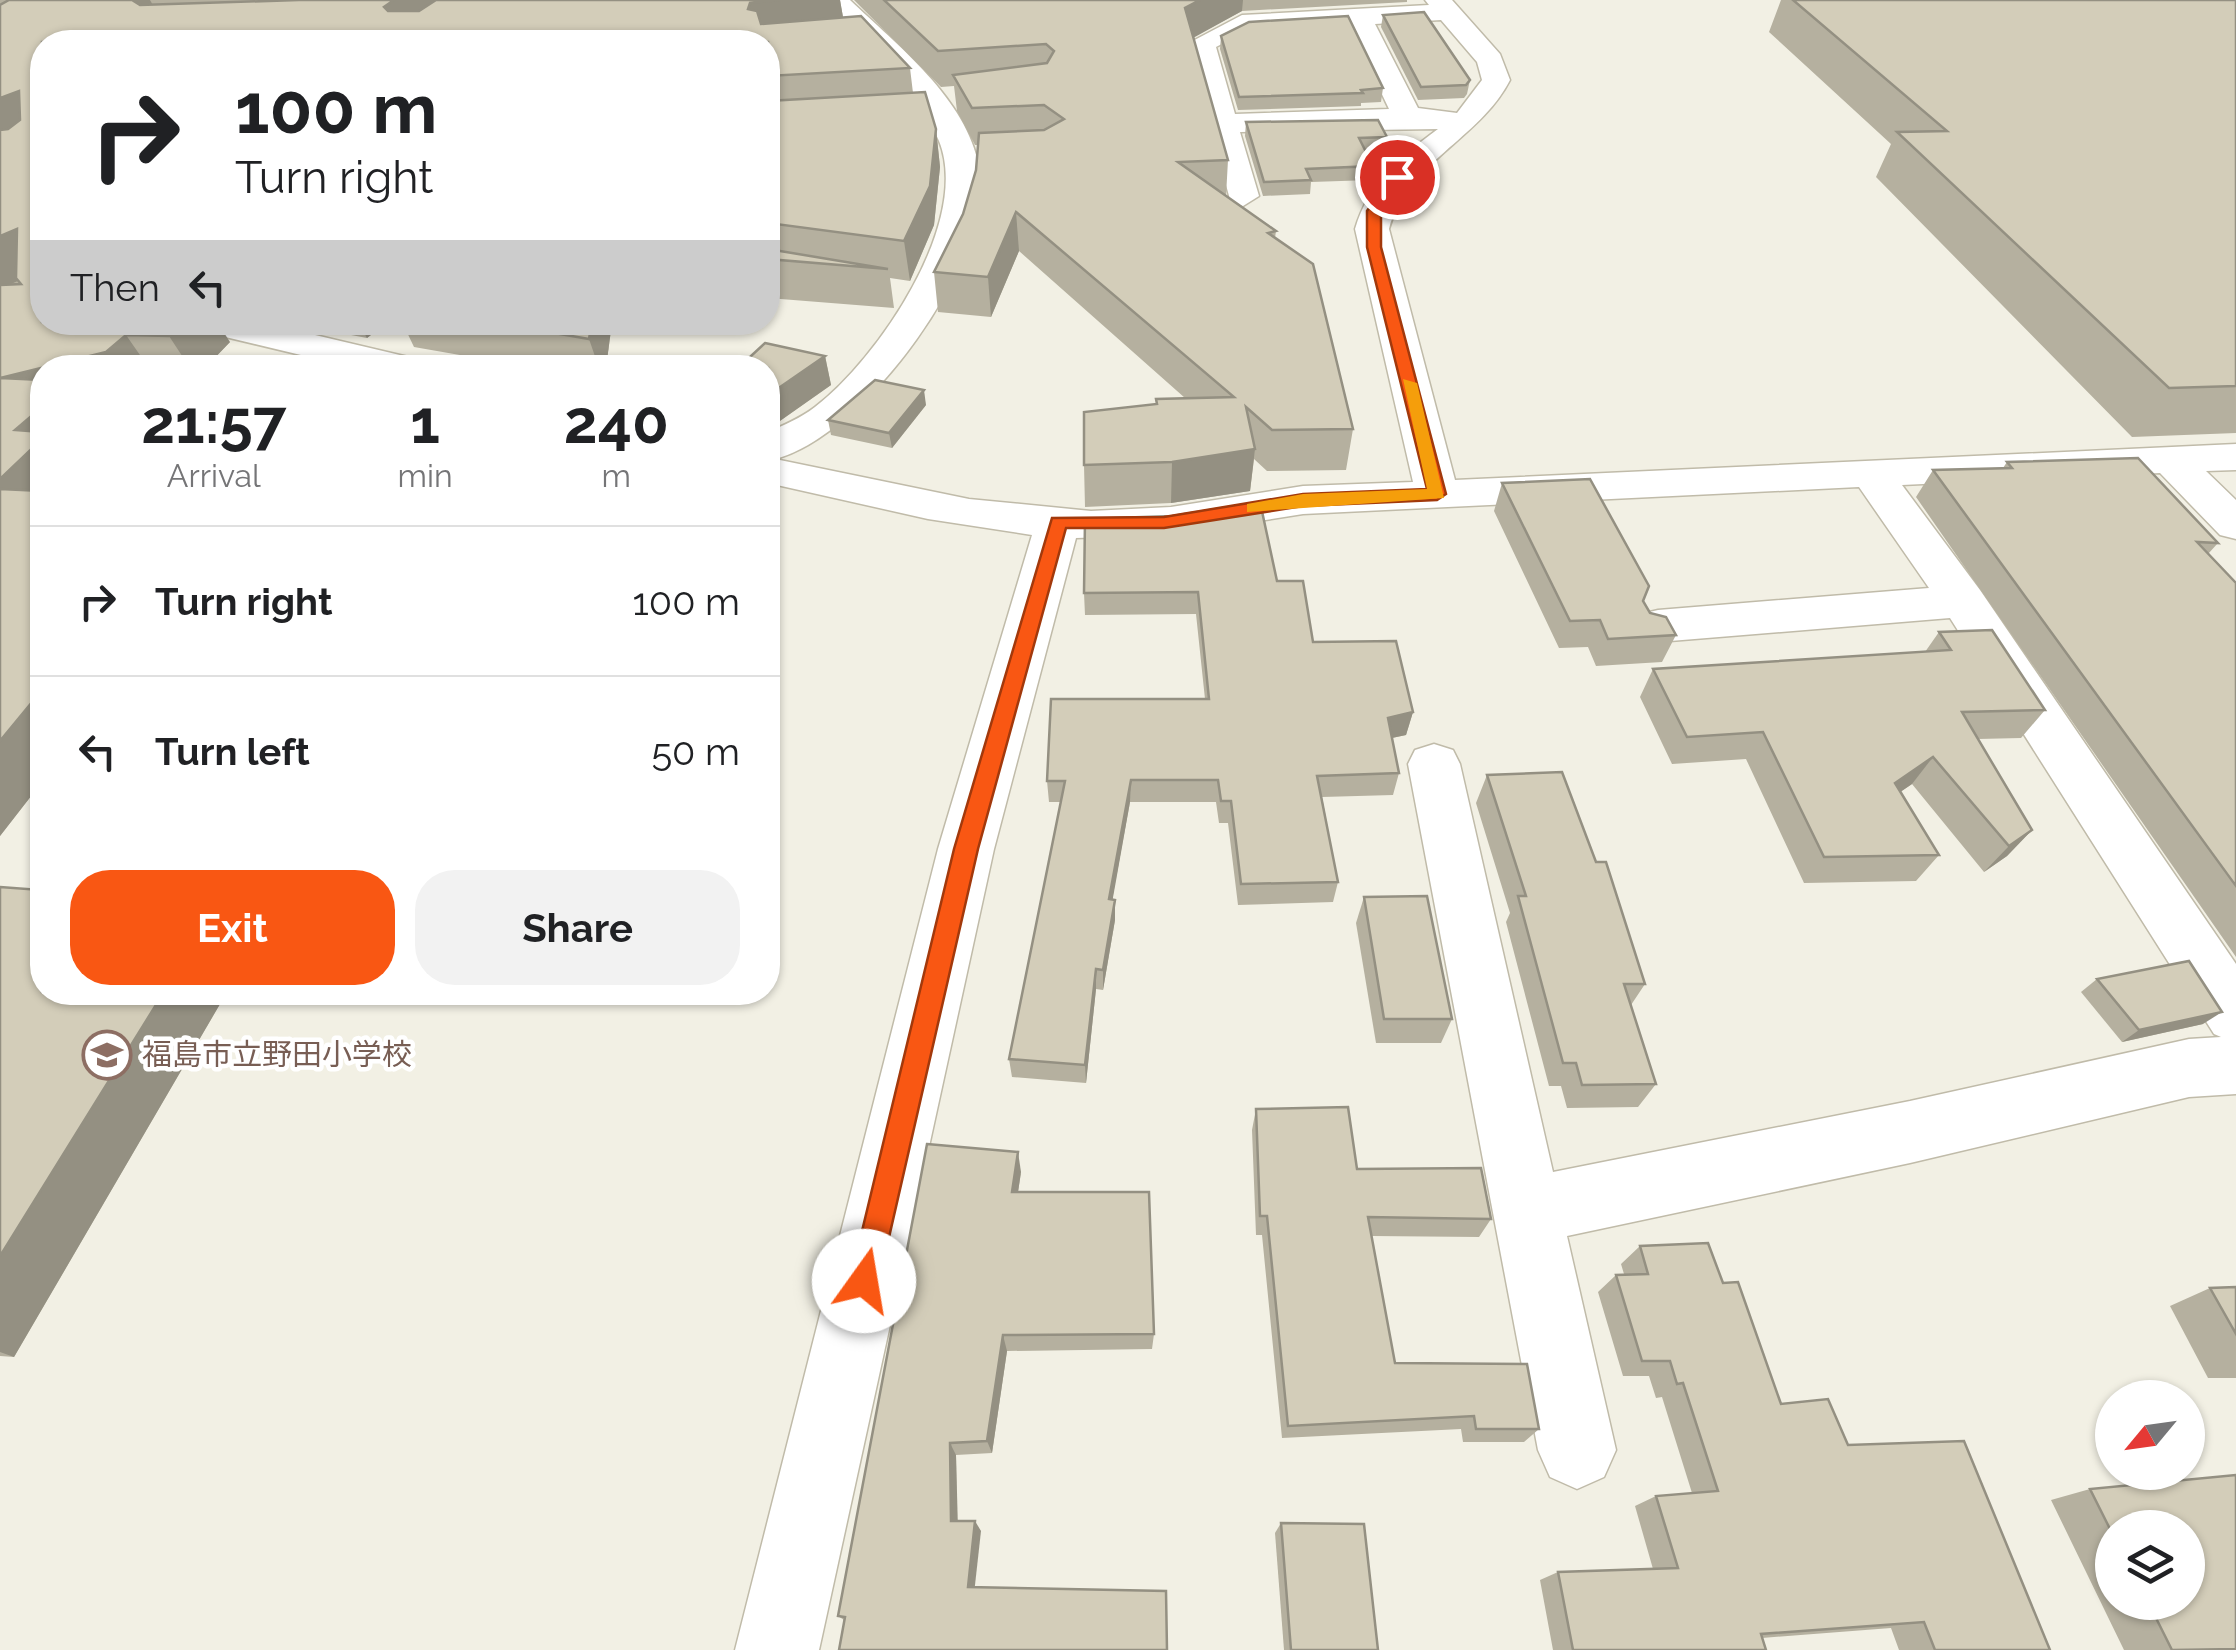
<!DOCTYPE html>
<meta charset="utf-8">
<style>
:root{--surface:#fff;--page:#f2f2f2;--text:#202124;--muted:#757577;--line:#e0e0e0;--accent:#f95713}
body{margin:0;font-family:Raleway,"Noto Sans JP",sans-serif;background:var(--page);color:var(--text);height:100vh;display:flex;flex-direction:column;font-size:38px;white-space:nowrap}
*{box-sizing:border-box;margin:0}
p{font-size:32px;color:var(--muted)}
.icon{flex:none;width:55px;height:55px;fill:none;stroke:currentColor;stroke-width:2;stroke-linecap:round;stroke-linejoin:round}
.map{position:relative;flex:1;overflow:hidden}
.panel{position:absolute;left:30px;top:355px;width:750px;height:650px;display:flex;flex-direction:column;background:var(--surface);border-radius:40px;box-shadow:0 2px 8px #0004}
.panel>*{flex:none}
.guide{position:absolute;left:30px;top:30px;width:750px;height:305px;border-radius:40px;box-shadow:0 2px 8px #0004;background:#fff;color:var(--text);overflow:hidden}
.needle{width:65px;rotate:241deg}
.fabs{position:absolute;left:2095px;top:1380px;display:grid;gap:20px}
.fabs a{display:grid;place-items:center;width:110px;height:110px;border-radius:50%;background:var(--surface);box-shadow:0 2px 8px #0004;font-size:50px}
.pin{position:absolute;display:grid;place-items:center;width:85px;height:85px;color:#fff;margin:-42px;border:5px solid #fff;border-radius:50%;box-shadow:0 2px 10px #0007}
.me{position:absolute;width:110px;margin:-55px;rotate:13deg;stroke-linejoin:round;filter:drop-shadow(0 0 8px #0008)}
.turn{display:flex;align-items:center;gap:35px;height:210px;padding:0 40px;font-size:45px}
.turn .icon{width:130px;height:130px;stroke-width:2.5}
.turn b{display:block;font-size:70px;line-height:85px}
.then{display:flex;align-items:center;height:95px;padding:0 40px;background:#0003;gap:20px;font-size:38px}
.eta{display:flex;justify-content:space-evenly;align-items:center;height:170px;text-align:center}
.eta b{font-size:60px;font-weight:700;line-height:70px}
.button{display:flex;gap:20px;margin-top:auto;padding:20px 40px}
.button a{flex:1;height:115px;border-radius:40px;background:var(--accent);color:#fff;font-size:40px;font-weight:700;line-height:115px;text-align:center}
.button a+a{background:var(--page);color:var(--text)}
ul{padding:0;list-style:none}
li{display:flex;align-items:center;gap:30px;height:150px;padding:0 40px;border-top:2px solid var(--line)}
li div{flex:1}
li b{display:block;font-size:38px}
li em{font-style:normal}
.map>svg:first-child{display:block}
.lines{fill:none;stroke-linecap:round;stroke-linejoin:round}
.minor-casing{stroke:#c0bba9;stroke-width:3}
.minor{fill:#fff;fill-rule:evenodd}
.wall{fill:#b5b09f;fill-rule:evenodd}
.shaded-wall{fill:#949082}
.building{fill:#d3cdb9;stroke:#949082;stroke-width:2.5}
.route{fill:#f95713;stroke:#a2390c;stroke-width:2.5}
.slow{fill:#f59e0b}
.labels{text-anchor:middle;stroke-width:9;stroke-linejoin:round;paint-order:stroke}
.education-label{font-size:30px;fill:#785e54;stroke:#fff;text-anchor:start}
</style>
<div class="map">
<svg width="2236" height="1650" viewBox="0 0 2236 1650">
<rect width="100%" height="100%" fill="#f2f0e4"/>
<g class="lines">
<g class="minor-casing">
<g id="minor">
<path d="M822,0H850C897,45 967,99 979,167C994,261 865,436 775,459L969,499L1091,511L1171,507L1303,486L1413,482L1355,229C1369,182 1400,157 1438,129L1240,132L1259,196L1243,206L1231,203L1187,44L1242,15L1429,5L1425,0H1452L1500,54L1510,80C1479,140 1407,162 1389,229L1455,480L2236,444V470L2206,471L2236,500V539L2220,535L2160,473L1902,485L1980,590L2236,964V1094L2189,1097L1910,1163L1567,1236L1616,1450L1604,1477L1577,1489L1550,1477L1538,1450L1408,764L1415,750L1434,744L1453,750L1460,764L1553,1172L1910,1101L2189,1039L2221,1037L2214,1034L1950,618L1658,642L1641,638L1634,626L1641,614L1658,610L1929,588L1859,487L1303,514L1171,535L1076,538L994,849L819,1650H735L938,849L1032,535L928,519L768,483V432C784,425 801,418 815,407C877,360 972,222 939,141C915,81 859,50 822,0ZM1441,20L1477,62L1482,80L1457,113L1418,108L1375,24ZM1349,25L1389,109L1235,114L1216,47L1247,31Z"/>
<polygon points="191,322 260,322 421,360 426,368 355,368 196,330"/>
</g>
</g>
<use href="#minor" class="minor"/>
</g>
<g class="wall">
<polygon points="0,0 840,0 843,17 910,68 913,93 936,129 940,167 934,225 910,281 890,278 894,308 768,298 768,42 42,42 42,322 230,342 205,368 42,368 42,782 0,836"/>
<polygon points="854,0 1407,0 1407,2 1242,11 1193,37 1228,160 1226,196 1276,231 1275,238 1353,429 1346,470 1267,471 1254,459 1250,491 1171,503 1085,507 1084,465 1156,404 1185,398 1019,251 991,317 938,312 934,272 963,214 976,170 978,145 975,145 957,111 954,86 941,87"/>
<polygon points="1781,0 2236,0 2236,433 2132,437 1876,177 1891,144 1769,32"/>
<polygon points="1383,15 1470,80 1467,94 1464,98 1418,100 1381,27"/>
<polygon points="1221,36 1383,88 1381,102 1361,103 1361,106 1238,110 1220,49"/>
<polygon points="1246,122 1387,137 1384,150 1365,151 1373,166 1371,180 1311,182 1310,194 1263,196 1245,136"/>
<polygon points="282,322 388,322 367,338"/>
<polygon points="402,322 612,322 606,368 534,368 414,347"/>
<polygon points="825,356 831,385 777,423 768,421 768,368"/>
<polygon points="926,405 892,448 831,435 828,420"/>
<polygon points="2007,462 2218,543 2208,554 2236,583 2236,957 1916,497 1933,470 2003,468"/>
<polygon points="1502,483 1643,601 1650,613 1676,635 1662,662 1596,666 1588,647 1559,648 1494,511"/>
<polygon points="1277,581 1313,642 1413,712 1406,735 1392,738 1399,773 1393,795 1322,797 1338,882 1333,902 1238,905 1228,823 1219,823 1216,802 1130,802 1112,900 1115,900 1115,920 1103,990 1096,989 1086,1083 1012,1077 1009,1059 1061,802 1049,802 1047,781 1205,699 1196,614 1085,615 1084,593"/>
<polygon points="1939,632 2045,710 2021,738 1978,739 2032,830 2007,856 1984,872 1912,784 1900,792 1939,855 1916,881 1804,883 1746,759 1672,764 1640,697 1653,669 1925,652"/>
<polygon points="1487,775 1596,862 1645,984 1631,1005 1656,1084 1638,1107 1567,1108 1561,1086 1549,1086 1506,922 1510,913 1476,803"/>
<polygon points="0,887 42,992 227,992 14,1357 0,1356"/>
<polygon points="1364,897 1452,1019 1441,1043 1376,1043 1356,923"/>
<polygon points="2097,979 2203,1024 2122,1042 2081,992"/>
<polygon points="1256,1109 1357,1169 1491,1219 1479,1237 1372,1236 1395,1363 1539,1429 1524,1442 1463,1442 1461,1429 1282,1438 1262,1235 1256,1235 1252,1130"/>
<polygon points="1021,1172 1018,1192 1154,1334 1152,1349 1007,1351 992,1453 956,1455 957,1521 981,1531 844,1620 838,1616"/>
<polygon points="1640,1246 1723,1283 1781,1404 1848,1445 2050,1650 1899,1650 1891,1628 1762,1638 1766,1650 1553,1650 1540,1580 1558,1572 1653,1569 1635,1506 1656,1496 1692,1493 1662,1397 1656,1398 1649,1376 1623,1376 1598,1292 1616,1275 1624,1274 1621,1264"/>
<polygon points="2236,1287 2236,1378 2208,1378 2170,1306 2210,1288"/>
<path d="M2090,1489L2236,1650H2124L2051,1500ZM2112,1528L2188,1602H2112Z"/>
<polygon points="1281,1523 1378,1650 1284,1650 1275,1533"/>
</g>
<g class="shaded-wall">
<polygon points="126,0 150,0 159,16"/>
<polygon points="394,0 456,0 398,42 384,7"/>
<polygon points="780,0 840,0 845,29 758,37 748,9 750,3"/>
<polygon points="1200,0 1243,0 1242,11 1184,43 1185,8"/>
<polygon points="19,91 42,127 0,146 0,98"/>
<polygon points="936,129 940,167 934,225 910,281 904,241"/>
<polygon points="1016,212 1019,251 991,317 988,277"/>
<polygon points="17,229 42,270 0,289 0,236"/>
<polygon points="183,322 217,322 230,342 205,368 190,368 169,336"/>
<polygon points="358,322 388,322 367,338"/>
<polygon points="592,322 612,322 606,368 599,368 589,339"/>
<polygon points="126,335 149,368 42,368 42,514 0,499 0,479 15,430 0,378"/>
<polygon points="825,356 831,385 777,423 770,394"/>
<polygon points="924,390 926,405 892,448 889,433"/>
<polygon points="1255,449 1250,491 1171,503 1172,462"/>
<polygon points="42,690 42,782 0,836 0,741"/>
<polygon points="1413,712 1406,735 1382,740 1388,718"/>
<polygon points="1933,757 1912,784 1874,810 1895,783"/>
<polygon points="1131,780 1130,802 1109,920 1109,899"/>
<polygon points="2032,830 2007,856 1984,872 2009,846"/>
<polygon points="1115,900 1115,920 1103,990 1103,970"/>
<polygon points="1096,969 1096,989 1086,1083 1085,1065"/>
<polygon points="164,992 227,992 14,1357 0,1352 0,1256"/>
<polygon points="2222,1012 2203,1024 2122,1042 2139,1030"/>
<polygon points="1018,1152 1021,1172 1015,1212 1012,1192"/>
<polygon points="1003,1335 1007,1351 992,1453 987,1441"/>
<polygon points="950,1443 956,1455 958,1530 951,1521"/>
<polygon points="975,1521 981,1531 974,1594 968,1587"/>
</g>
<g class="building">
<polygon points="9,0 132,0 140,5 299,0 394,0 384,7 388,11 419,11 436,0 780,0 750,3 748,9 757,11 761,24 861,16 910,68 768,76 768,42 42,42 42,322 183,322 169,336 126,335 106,352 0,378 0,285 21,284 16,278 17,229 0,236 0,130 8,129 20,120 19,91 0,98 0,5"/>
<polygon points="884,0 1200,0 1185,8 1228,160 1178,162 1276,231 1268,233 1313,264 1353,429 1272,430 1246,407 1255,449 1172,462 1084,465 1084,412 1157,404 1156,399 1234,397 1016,212 988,277 934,272 963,214 976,170 979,133 1044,130 1064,119 1044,105 972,108 953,75 1047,63 1054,51 1046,44 938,51"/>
<polygon points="1793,0 2236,0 2236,386 2169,388 1897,132 1947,131"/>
<polygon points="1424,12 1470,80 1466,85 1421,87 1383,15"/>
<polygon points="1348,16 1383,88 1361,90 1363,93 1239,97 1221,36 1249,22"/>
<polygon points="925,92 936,129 930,186 904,241 768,223 768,101"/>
<polygon points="1378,120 1387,137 1359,138 1373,166 1306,169 1311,180 1264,182 1246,122"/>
<polygon points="768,249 888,269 768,259"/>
<polygon points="491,322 592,322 589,339"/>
<polygon points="765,343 825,356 770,394 768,393 768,368 738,368"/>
<polygon points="0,378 42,380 42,407 15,430 42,432 42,439 0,479"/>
<polygon points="875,380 924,390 889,433 828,420"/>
<polygon points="2138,458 2218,543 2197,542 2236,583 2236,886 1933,470 2012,468 2007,462"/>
<polygon points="1590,479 1649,586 1643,601 1650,613 1666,617 1676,635 1608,639 1600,620 1570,621 1502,483"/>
<polygon points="0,489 42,491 42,526 35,534 42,534 42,690 0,741"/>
<polygon points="1260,502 1277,581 1303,581 1313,642 1396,641 1413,712 1388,718 1399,773 1317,776 1338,882 1241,884 1231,801 1221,801 1218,780 1131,780 1109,899 1115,900 1103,970 1096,969 1085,1065 1009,1059 1065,781 1047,781 1051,699 1209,699 1198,592 1084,593 1085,519 1172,516"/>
<polygon points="1992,630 2045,710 1962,712 2032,830 2009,846 1933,757 1895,783 1939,855 1824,857 1763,732 1687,737 1653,669 1951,650 1939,632"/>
<polygon points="1562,772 1596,862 1606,862 1645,984 1624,984 1656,1084 1582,1085 1576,1063 1563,1063 1518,896 1526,896 1487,775"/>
<polygon points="42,886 42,992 164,992 0,1256 0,887 40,890"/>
<polygon points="1427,896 1452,1019 1384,1019 1364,897"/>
<polygon points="2189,961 2222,1012 2139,1030 2097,979"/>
<polygon points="1348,1107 1357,1169 1481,1168 1491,1219 1368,1217 1395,1363 1527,1364 1539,1429 1476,1429 1474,1416 1288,1426 1267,1216 1260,1216 1256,1109"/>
<polygon points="927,1144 1018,1152 1012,1192 1149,1192 1154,1334 1003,1335 987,1441 950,1443 951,1521 975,1521 968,1587 1166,1591 1167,1650 839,1650 845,1617 838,1616"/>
<polygon points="1708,1243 1723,1283 1738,1282 1781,1404 1828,1399 1848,1445 1964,1441 2050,1650 1935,1650 1924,1622 1761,1634 1766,1650 1573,1650 1558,1572 1678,1568 1656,1496 1718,1491 1683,1383 1677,1384 1670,1361 1642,1361 1616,1275 1648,1274 1640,1246"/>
<polygon points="2236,1287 2236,1334 2210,1288"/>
<polygon points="2236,1475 2236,1649 2172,1650 2148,1602 2188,1602 2188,1528 2112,1528 2112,1533 2090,1489"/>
<polygon points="1281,1523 1364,1524 1378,1650 1291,1650"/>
</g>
<polygon class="route" points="1393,174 1404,177 1381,211 1381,247 1446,494 1437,500 1303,506 1164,528 1066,528 978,849 879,1281 875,1292 864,1296 854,1292 850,1281 954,849 1052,518 1164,517 1303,494 1427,489 1367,247 1367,211"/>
<polygon class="slow" points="1403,379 1417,383 1444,498 1247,512 1247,504 1303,494 1427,489"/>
<defs>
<g id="school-ring" transform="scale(2.5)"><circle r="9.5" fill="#fff" stroke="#8d6e63" stroke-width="1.5"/><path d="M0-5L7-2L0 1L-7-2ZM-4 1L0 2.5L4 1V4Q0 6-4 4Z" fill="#8d6e63"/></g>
</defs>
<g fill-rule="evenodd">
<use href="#school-ring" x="107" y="1055"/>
</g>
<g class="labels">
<g class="education-label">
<text x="142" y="1065">福島市立野田小学校</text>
</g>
</g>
</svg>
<div class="fabs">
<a><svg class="needle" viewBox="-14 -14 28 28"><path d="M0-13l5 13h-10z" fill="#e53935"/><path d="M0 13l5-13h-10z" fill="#757577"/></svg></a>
<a><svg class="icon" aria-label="layers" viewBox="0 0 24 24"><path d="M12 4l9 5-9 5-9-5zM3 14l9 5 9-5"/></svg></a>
</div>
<div class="pin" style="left:1397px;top:177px;background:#d93025"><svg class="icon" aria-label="arrive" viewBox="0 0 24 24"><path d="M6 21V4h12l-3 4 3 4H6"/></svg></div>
<svg class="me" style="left:864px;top:1281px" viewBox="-20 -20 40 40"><circle r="19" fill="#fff"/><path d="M0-13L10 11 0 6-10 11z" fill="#f95713"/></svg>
<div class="guide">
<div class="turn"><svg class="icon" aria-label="right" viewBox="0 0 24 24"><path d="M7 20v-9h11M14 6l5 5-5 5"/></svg><div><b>100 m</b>Turn right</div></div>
<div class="then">Then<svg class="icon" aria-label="left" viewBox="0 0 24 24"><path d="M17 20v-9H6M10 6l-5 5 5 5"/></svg></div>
</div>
<section class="panel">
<div class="eta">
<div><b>21:57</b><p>Arrival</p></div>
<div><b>1</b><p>min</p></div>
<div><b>240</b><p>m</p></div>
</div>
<ul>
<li><svg class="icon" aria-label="right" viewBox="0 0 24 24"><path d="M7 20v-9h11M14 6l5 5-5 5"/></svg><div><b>Turn right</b></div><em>100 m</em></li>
<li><svg class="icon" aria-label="left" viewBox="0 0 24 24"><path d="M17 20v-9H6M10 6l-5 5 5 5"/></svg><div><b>Turn left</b></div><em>50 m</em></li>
</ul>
<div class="button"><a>Exit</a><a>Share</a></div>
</section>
</div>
